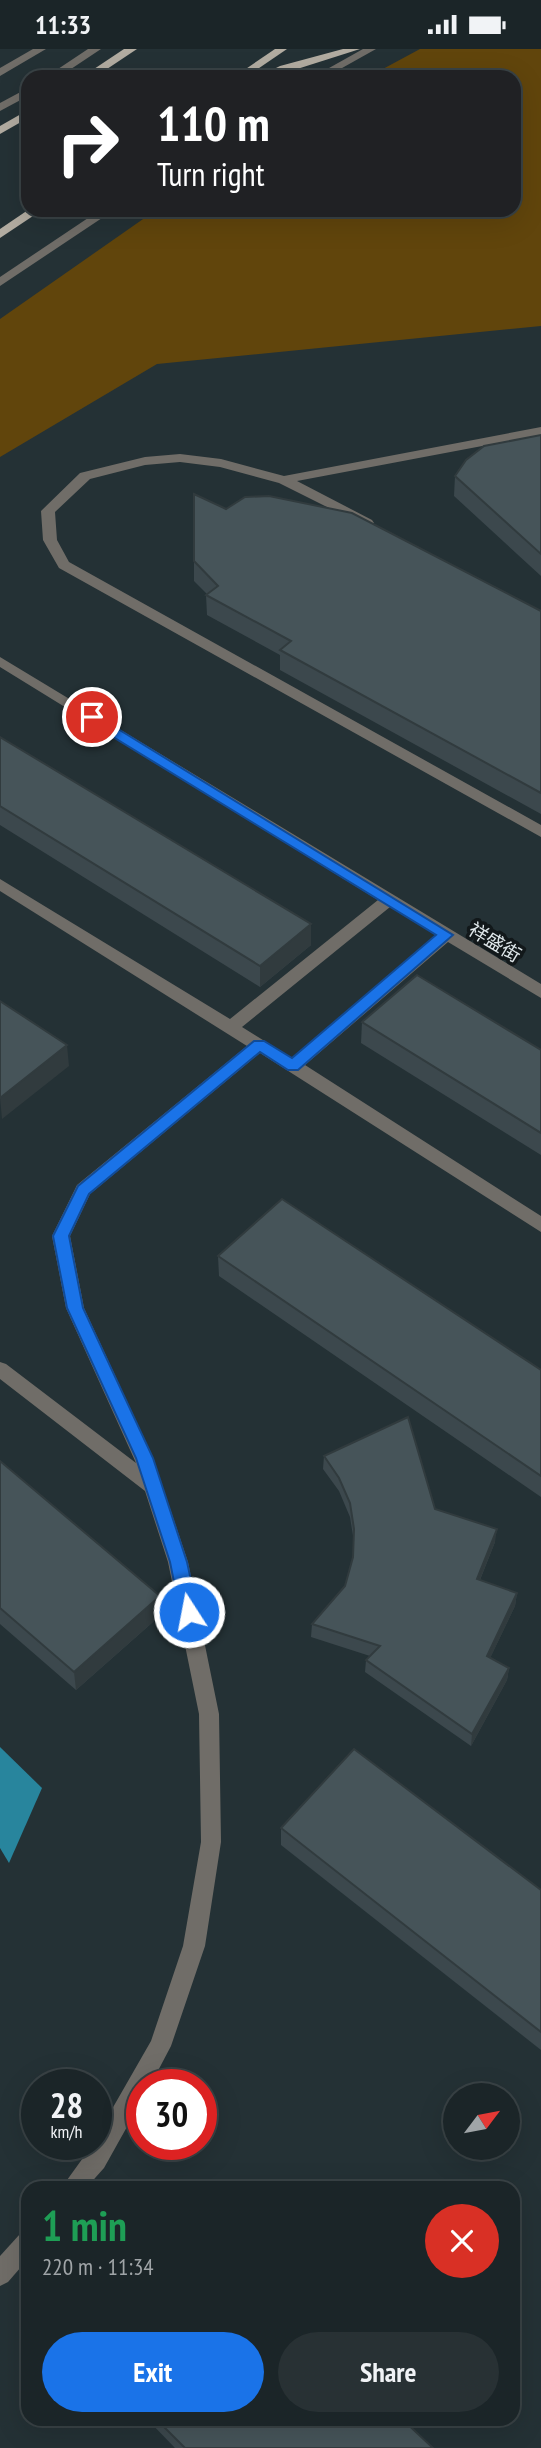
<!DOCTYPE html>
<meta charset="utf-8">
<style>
:root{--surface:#1b2528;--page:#283134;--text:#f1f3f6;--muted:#a0a5a8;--line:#394245;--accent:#1a73e8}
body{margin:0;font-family:"PT Sans Narrow","Noto Sans SC",sans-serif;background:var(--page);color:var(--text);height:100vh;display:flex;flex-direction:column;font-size:26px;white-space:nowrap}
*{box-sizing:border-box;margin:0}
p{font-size:23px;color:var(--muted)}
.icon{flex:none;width:38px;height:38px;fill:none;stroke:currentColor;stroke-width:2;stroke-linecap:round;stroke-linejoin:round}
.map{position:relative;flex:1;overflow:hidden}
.sheet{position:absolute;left:21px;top:2132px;width:499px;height:245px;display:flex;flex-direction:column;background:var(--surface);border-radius:21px;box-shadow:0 7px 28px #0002,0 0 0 2px var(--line)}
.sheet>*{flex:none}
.hud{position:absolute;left:21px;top:21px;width:500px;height:147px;border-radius:21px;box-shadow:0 7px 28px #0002,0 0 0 2px var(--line);background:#202124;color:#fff;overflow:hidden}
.needle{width:46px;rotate:58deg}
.tools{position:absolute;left:443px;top:2034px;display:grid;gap:14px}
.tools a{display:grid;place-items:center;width:77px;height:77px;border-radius:50%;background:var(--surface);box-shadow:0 7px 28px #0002,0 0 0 2px var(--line);font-size:35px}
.speed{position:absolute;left:21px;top:2020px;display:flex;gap:14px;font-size:35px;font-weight:700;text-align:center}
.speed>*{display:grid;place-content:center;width:91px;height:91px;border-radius:50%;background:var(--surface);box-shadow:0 7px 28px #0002,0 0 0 2px var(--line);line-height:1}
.speed small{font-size:18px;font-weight:400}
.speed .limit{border:10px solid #d22;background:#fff;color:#111}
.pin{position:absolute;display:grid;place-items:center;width:60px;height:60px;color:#fff;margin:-30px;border:4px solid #fff;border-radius:50%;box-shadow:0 2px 7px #0007}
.me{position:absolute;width:77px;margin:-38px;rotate:349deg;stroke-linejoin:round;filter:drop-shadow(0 0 5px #0008)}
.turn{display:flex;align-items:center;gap:24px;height:147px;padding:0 21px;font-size:32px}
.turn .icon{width:91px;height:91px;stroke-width:2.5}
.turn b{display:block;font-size:49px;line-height:60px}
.round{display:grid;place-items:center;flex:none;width:74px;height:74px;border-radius:37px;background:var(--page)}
.summary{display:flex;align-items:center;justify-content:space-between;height:119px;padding:0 21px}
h1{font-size:42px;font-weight:700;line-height:52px;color:#1e9e55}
.button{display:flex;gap:14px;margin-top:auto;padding:14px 21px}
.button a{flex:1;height:80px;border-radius:42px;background:var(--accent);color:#fff;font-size:28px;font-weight:700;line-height:80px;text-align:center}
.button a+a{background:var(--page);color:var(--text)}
.status{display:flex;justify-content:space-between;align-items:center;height:49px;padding:0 35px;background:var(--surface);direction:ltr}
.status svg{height:19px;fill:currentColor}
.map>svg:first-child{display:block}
.green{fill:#61450c}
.water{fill:#28859d}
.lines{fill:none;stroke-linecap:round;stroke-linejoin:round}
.minor{fill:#706d68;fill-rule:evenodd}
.major{fill:#b2aca1;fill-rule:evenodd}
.wall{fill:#3c484d}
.shaded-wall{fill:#313b3e}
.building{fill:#465459;stroke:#313b3e;stroke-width:2}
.route{fill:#1a73e8;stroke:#114b97;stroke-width:2}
.labels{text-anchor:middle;stroke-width:7;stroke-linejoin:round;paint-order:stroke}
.street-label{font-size:19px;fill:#dfe7ea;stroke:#12181a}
</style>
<div class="status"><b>11:33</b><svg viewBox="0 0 49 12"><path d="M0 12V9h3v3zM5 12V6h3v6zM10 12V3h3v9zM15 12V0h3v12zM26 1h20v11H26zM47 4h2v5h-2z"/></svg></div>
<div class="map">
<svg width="541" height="2399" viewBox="0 0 541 2399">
<rect width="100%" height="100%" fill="#243135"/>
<polygon class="green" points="420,0 541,0 541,277 157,315 0,408 0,270 156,161 514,161 514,28 368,28"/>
<polygon class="water" points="0,1698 42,1739 9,1814 0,1799"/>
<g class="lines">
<g class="minor">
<polygon points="33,0 46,0 0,27 0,19"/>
<polygon points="88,0 101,0 59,28 46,28"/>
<polygon points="363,0 376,0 326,28 313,28"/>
<polygon points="28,39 28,47 0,62 0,54"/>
<polygon points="100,161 114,161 0,237 0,228"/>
<polygon points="541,378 541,386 297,432 372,471 374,474 367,478 279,434 220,418 180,413 145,416 90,430 55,463 57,491 69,513 541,776 541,788 59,519 43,491 41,462 80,424 145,408 180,405 221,410 284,427"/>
<path d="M0,608L541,935V949L448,893L305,1016L541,1167V1183L260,1004L90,1145L70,1187L84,1259L153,1409L188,1513L219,1665L221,1793L205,1897L171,1997L151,2035H142V2051L104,2119L87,2138H62L93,2095H96V2088L151,1992L183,1897L201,1793L199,1665L168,1513L145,1442L0,1330V1313L6,1315L136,1414L66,1259L52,1187L77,1136L247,997L0,842V830L230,970L378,851L0,618ZM390,858L436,886L292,1009L242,978Z"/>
<polygon points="28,2181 28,2210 8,2233 0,2237 0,2207 20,2185"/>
</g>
<g class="major">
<polygon points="124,0 137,0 95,28 82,28"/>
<polygon points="275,0 287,0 246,28 234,28"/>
<polygon points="343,0 360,0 272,28 258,28 280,17"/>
<polygon points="28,61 28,69 0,85 0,77"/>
<polygon points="28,161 42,161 0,189 0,180"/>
</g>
</g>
<g class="wall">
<polygon points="541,386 541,527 454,447 455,427"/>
<polygon points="226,460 541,562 541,765 280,621 280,606 207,566 206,546 208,546 194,532 194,512"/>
<polygon points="0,688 311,896 260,938 0,776"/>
<polygon points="362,973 541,1001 541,1106 361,994"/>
<polygon points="218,1207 541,1321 541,1448 219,1227"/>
<polygon points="324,1407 435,1460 495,1493 480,1531 517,1544 515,1557 490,1609 509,1619 507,1631 471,1697 365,1623 366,1611 370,1607 311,1588 312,1575 345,1537 353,1508 354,1493 350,1468 339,1442 323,1420"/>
<polygon points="0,1412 162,1565 76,1641 0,1575"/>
<polygon points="281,1779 541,1841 541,2001 281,1796"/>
<polygon points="147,2370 402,2370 433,2399 175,2399"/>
</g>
<g class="shaded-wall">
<polygon points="311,875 311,896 260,938 260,917"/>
<polygon points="67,996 69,1017 2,1070 0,1049"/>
<polygon points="497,1480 495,1493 475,1543 477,1530"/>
<polygon points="517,1544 515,1557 485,1620 487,1607"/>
<polygon points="160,1547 162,1565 76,1641 74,1623"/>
<polygon points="509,1619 507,1631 471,1697 472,1685"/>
</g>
<g class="building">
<polygon points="541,386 541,505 455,427 466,411 484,397"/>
<polygon points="194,445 226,460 245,448 269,447 352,464 541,562 541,744 280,601 291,592 206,546 218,537 194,512"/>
<polygon points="0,688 311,875 260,917 0,757"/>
<polygon points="417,926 541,1001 541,1084 362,973"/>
<polygon points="0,952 67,996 0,1049"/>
<polygon points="282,1150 541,1321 541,1427 218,1207"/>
<polygon points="408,1368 435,1460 497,1480 477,1530 517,1544 487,1607 509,1619 472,1685 366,1611 380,1597 312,1575 345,1537 353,1508 354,1480 350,1454 339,1429 324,1407"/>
<polygon points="0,1412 160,1547 74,1623 0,1559"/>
<polygon points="354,1700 541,1841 541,1983 281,1779"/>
<polygon points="156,2370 402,2370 433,2399 185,2399"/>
</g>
<polygon class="route" points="92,664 453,886 298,1021 288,1021 260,1003 89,1145 69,1187 83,1259 153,1409 187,1513 198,1563 195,1569 189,1571 182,1569 180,1563 170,1513 136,1409 67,1259 53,1187 78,1137 254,992 264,992 292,1009 436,886 87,672 85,668"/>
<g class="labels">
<g class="street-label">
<text transform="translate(495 893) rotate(31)" y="7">祥盛街</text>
</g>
</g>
</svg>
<div class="tools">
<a><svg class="needle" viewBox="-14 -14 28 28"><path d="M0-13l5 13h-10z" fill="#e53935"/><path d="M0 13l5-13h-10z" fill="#a0a5a8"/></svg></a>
</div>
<div class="speed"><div>28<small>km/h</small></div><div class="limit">30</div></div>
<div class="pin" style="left:92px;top:668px;background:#d93025"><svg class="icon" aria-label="arrive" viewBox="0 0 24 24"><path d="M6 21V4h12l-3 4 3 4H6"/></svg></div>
<svg class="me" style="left:189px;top:1563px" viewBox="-20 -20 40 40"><circle r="17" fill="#1a73e8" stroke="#fff" stroke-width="3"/><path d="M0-11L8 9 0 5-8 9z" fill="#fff"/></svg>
<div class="hud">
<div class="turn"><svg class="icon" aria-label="right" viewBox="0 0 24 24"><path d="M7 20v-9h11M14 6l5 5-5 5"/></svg><div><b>110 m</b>Turn right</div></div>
</div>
<section class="sheet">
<div class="summary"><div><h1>1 min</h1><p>220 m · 11:34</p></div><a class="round" style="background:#d93025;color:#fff"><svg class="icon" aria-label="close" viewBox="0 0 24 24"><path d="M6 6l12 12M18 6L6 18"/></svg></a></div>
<div class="button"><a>Exit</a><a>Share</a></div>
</section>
</div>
